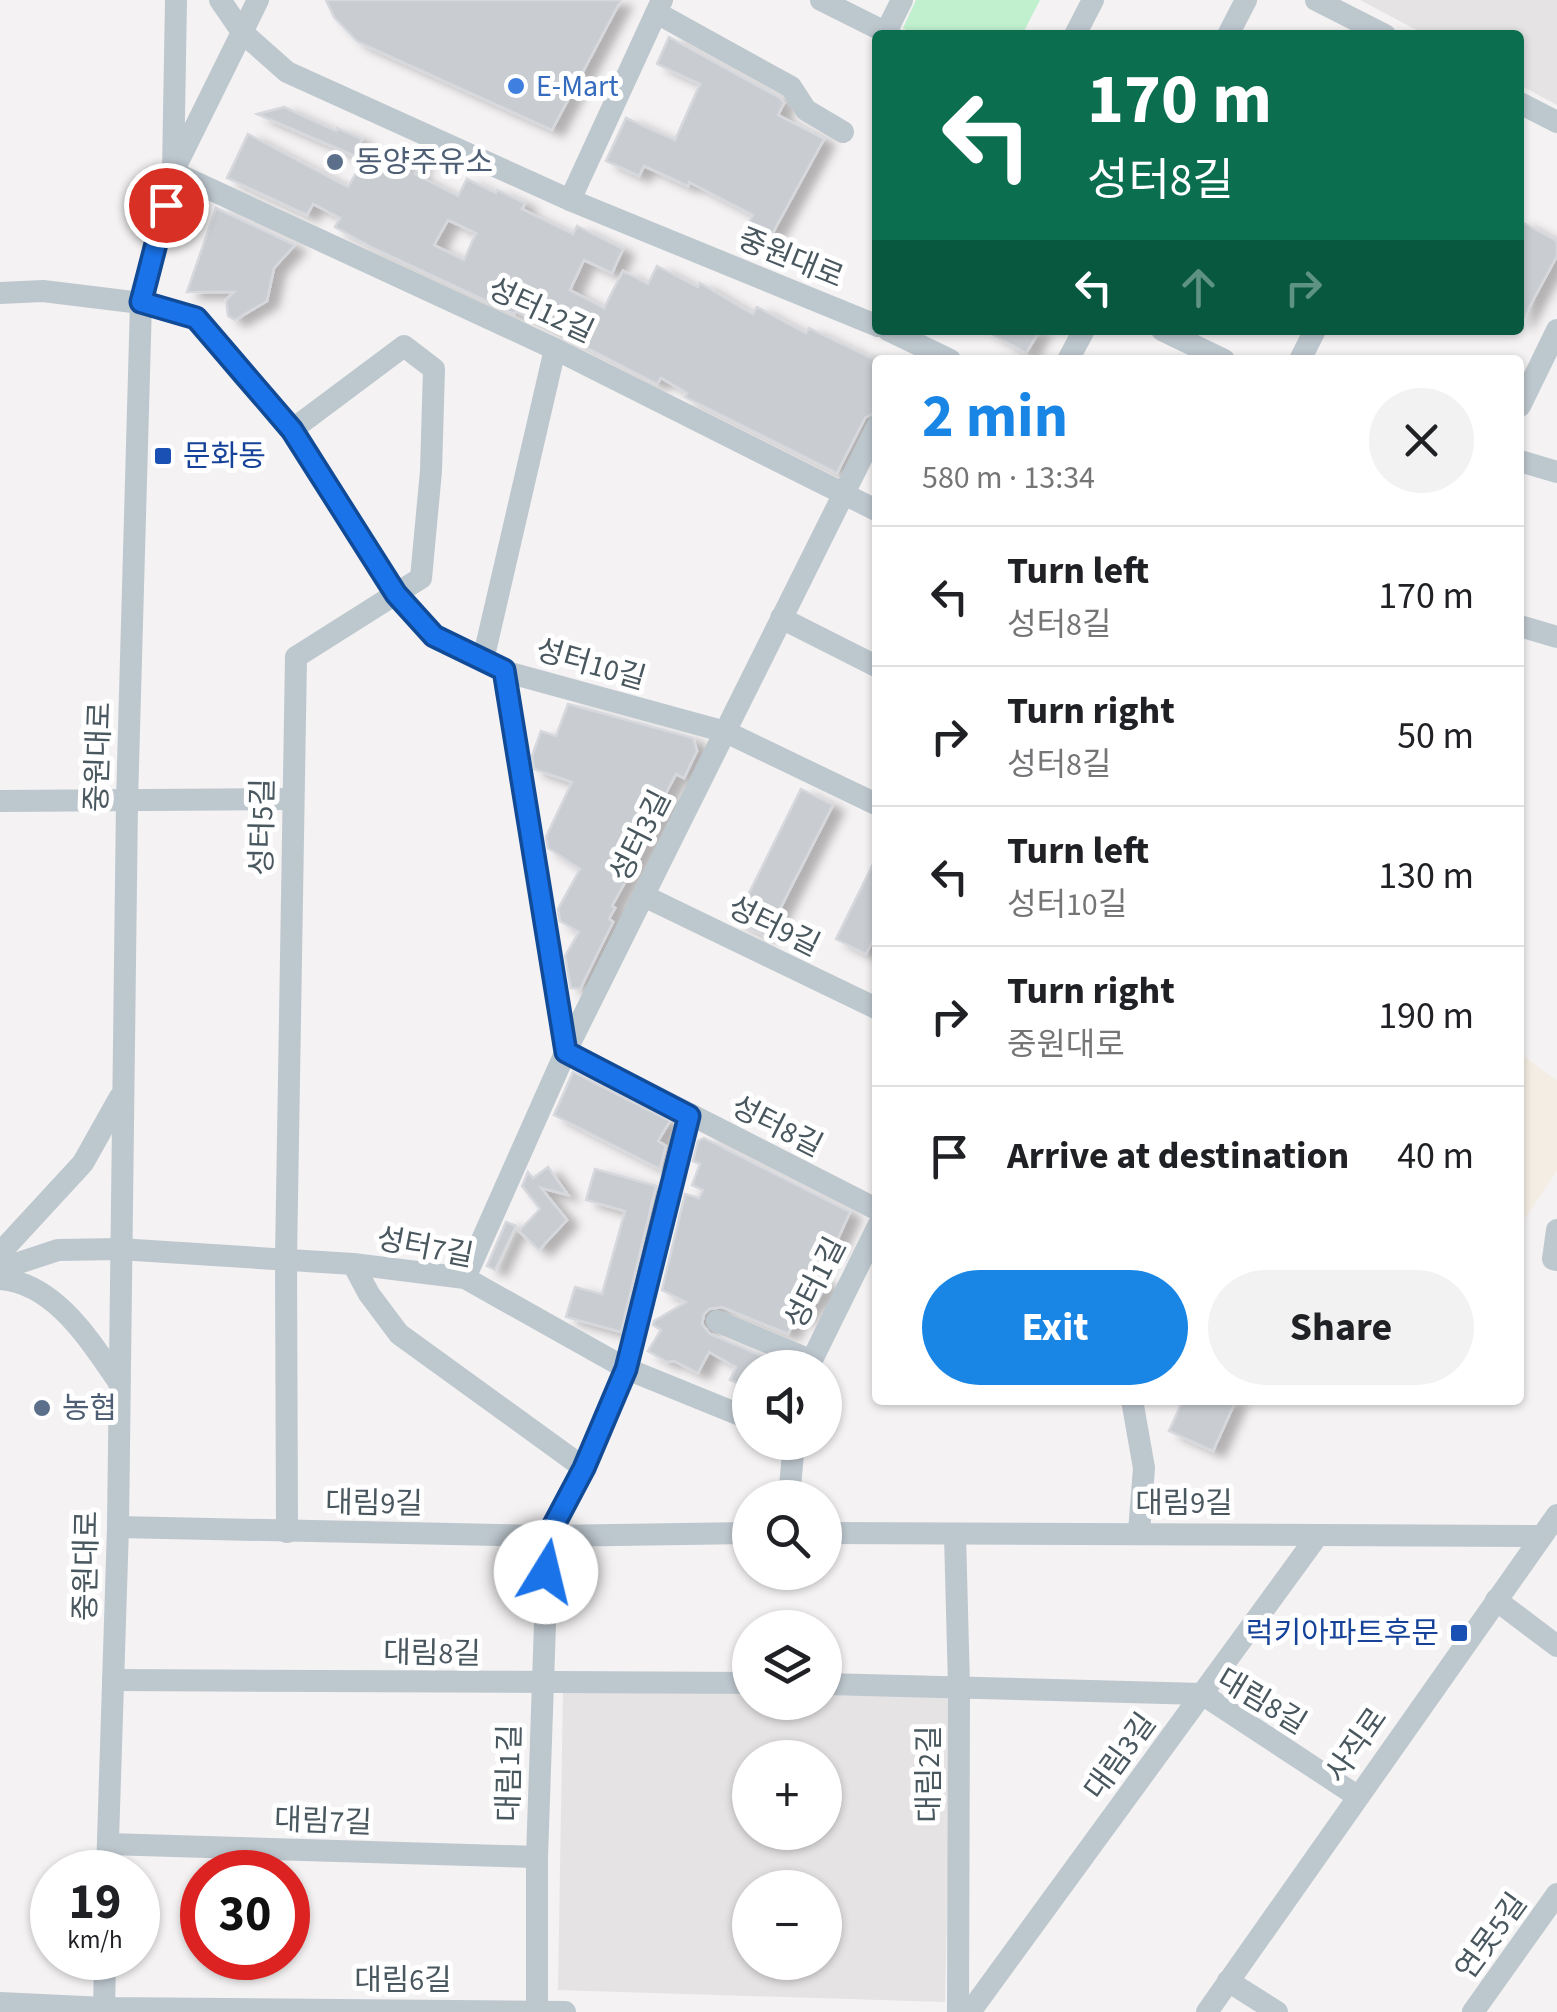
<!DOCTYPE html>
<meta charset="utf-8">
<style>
:root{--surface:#fff;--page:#f2f2f2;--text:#202124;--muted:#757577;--line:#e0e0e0;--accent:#1986e6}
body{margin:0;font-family:"Source Sans 3","Noto Sans KR",sans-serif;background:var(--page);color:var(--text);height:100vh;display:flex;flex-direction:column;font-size:38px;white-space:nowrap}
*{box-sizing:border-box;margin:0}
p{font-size:32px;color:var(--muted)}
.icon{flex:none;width:55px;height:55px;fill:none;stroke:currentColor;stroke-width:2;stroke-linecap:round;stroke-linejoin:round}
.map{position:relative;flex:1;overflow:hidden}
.panel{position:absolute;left:872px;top:355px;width:652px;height:1050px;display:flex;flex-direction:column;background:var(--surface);border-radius:10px;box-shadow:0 2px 8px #0004}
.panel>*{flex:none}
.hud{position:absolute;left:872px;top:30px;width:652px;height:305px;border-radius:10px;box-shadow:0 2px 8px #0004;background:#0b6e4f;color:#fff;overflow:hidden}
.fabs{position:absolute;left:732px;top:1350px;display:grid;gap:20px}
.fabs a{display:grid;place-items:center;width:110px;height:110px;border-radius:50%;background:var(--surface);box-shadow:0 2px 8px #0004;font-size:50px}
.speed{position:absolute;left:30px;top:1850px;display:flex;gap:20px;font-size:50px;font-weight:700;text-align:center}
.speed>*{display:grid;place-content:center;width:130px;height:130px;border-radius:50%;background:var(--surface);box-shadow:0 2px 8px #0004;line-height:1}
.speed small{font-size:25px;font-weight:400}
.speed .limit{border:15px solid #d22;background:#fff;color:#111}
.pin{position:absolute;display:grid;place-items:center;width:85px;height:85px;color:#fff;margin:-42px;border:5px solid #fff;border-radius:50%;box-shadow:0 2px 10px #0007}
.me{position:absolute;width:110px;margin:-55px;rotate:9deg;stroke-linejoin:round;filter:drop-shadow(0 0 8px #0008)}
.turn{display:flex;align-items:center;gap:35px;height:210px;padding:0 50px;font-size:45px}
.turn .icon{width:130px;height:130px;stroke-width:2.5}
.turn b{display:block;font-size:70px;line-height:85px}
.lanes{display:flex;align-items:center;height:95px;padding:0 50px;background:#0003;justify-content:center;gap:50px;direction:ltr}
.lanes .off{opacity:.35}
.round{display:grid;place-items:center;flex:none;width:105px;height:105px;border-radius:52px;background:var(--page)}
.overview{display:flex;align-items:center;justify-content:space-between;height:170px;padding:0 50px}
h1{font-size:60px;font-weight:700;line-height:75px;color:var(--accent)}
.primary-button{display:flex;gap:20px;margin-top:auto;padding:20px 50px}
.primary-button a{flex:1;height:115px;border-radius:60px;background:var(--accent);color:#fff;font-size:40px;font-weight:700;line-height:115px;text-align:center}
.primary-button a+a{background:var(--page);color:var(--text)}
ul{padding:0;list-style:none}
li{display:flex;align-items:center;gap:30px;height:140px;padding:0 50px;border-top:2px solid var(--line)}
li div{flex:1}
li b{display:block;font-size:38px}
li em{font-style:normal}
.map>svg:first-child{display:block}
.education{fill:#e5e3e4;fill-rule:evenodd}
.green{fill:#c1f0cf}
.sand{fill:#f4ede3}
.building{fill:#c9cdd1;stroke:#d6d8dd;stroke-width:2.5;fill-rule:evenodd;filter:url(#shadow)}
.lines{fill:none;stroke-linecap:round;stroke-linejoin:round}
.minor{stroke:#bdc7ce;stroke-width:22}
.route-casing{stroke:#114b97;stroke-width:25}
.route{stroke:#1a73e8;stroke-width:18}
.shop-dot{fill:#3f7fe0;stroke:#fff;stroke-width:4}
.service-dot{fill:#5c6f8a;stroke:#fff;stroke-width:4}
.transit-dot{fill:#1a4fb4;stroke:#fff;stroke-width:4}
.labels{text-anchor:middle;stroke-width:10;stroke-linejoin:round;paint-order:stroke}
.shop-label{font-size:30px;fill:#366cbe;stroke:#fff;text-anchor:start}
.service-label{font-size:30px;fill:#4e5e75;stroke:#fff;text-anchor:start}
.street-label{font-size:30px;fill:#49575f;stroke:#fff}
.transit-label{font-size:30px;fill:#164399;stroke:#fff;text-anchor:start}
</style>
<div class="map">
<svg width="1557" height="2012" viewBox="0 0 1557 2012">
<defs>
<filter id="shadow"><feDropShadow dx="11" dy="6" stdDeviation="5" flood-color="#0004"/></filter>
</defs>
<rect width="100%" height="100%" fill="#f4f2f2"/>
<g class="education">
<polygon points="1360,0 1557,0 1557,105 1520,85 1520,35 1426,35"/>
<path d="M563,1692L750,1694V1702H825V1695L952,1697L945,2002L558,1990ZM750,1758H825V1832H750ZM750,1888H825V1962H750Z"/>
</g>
<polygon class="green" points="916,0 1040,0 1022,35 915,35 903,28"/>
<polygon class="sand" points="1520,1053 1557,1081 1557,1171 1526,1217 1520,1217"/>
<g class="building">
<polygon points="326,0 621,0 552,130 358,42 334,17"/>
<polygon points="669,37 780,98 784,103 778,115 824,139 771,236 748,223 753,215 689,182 688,186 644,166 639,176 606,161 626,118 675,140 700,84 657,64"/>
<polygon points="284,107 336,131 337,128 362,139 355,156 257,114"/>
<path d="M248,134L348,187L363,161L387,175L399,149L421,160L415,174L458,196L467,179L496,193L497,190L525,203L522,209L573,234L577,226L623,249L612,273L584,260L570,290L604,308L623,271L648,284L657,266L698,287L700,283L753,314L757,307L806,333L809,328L878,361V410L865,418L837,473L685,397L687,393L661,378L657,384L516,311L514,314L373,248L335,227L340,218L313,204L307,215L227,178ZM448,220L476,233L464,260L434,245Z"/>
<polygon points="216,208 295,245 274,268 267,301 235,320 228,316 226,300 234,292 187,292"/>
<polygon points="1520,221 1557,241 1557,256 1520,324"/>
<polygon points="985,330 1040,330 1026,353"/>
<polygon points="568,704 693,738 697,751 684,778 676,774 663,799 669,802 612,906 615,908 609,919 613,922 580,989 571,988 565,956 579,932 560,921 558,909 580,869 548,848 546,837 572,782 534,769 532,756 541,731 556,736"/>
<polygon points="801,789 833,805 766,936 735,921"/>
<polygon points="878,854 878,931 866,954 836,939"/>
<polygon points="573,1072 670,1121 658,1141 666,1146 660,1169 554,1115"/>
<polygon points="704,1138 850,1212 832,1252 828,1250 814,1276 827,1282 817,1302 813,1300 804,1319 797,1316 788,1334 722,1307 709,1309 704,1314 702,1324 710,1334 774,1361 770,1368 750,1368 750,1389 730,1380 736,1367 709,1352 698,1373 674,1361 667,1362 648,1351 661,1330 653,1325 654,1321 686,1302 662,1290 685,1194 699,1198 703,1190 692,1185 700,1164 693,1161 698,1141"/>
<polygon points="548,1167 568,1195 541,1188 567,1220 539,1250 519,1231 540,1209 522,1186 528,1172 533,1178"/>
<polygon points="595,1169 656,1186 621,1332 566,1317 575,1287 602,1294 625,1211 586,1200"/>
<polygon points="506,1222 516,1226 495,1270 487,1266"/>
<polygon points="1183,1400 1236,1400 1213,1451 1169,1431"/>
</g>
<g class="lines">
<g class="minor">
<polyline points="176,0 173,172 555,349 878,511"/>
<polyline points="220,0 242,32 287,72 570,200 878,326"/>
<polyline points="821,0 891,35"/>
<polyline points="1316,0 1385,35"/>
<polyline points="657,13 791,87 806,110 843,132"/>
<polyline points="886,32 902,0"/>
<polyline points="1075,35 1093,0"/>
<polyline points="1228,35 1246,0"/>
<polyline points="1520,103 1557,122"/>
<polyline points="570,200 662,0"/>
<polyline points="0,293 43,291 141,303 196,319 244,377 293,429 396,594 434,636 503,671 726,732 878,805"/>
<polyline points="888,330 950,360"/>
<polyline points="1162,330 1224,360"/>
<polyline points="1068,360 1084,330"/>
<polyline points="1300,360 1315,330"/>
<polyline points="1520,406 1557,330"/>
<polyline points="1520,461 1557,472"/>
<polyline points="781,618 878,667"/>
<polyline points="1520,626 1557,637"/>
<polyline points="483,660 555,349"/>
<polyline points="503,671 566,1051 878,1210"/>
<polyline points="0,801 292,799"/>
<polyline points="644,896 878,1009"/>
<polyline points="1557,1230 1553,1259 1557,1260"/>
<polyline points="0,1253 83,1163 120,1097"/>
<polyline points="353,1264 369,1294 399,1334 584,1468"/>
<polyline points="0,1269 58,1250 119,1249 353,1264 465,1278 627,1369 750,1419"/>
<polyline points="465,1278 566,1051 878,425"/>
<path d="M0,1279C55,1283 90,1341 118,1381"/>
<polyline points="717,1321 810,1360"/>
<polyline points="808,1368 878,1226"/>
<polyline points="1132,1400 1144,1468 1139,1532"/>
<polyline points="789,1498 794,1442"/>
<polyline points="118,1527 548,1536 750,1533"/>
<polyline points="287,1532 286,1259 296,657 421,578 431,471 434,369 404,346 293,429"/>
<polyline points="825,1533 1542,1536"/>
<polyline points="955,1535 959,1686 958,2012"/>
<polyline points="1496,1600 1557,1646"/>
<polyline points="113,1680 750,1683"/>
<polyline points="825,1684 1202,1694 1357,1796"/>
<polyline points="108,1844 537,1857"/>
<polyline points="107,1872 118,1527 127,801 141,303 173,172 258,0"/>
<polyline points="1228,1981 1277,2012"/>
<polyline points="0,2003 104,2008 565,2012"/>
<polyline points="104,2012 105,1958"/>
<polyline points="537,2012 537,1857 548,1536 584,1468 627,1369 689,1115"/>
<polyline points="970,2012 1318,1535"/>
<polyline points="1207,2012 1557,1515"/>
<polyline points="1473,2012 1557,1894"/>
</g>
</g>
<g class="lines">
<g class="route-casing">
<polyline id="route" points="166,205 141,302 196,318 292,430 396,594 434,636 504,670 566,1052 689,1116 626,1369 584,1468 548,1536 546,1572"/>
</g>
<use href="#route" class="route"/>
</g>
<circle class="shop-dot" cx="516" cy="86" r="10"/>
<g class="service-dot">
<circle cx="335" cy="162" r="10"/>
<circle cx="42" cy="1408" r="10"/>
</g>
<g class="transit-dot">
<rect x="153" y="446" width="20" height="20" rx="5"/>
<rect x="1449" y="1623" width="20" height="20" rx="5"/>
</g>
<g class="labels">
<g class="shop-label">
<text x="536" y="96">E-Mart</text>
</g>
<g class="service-label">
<text x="355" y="172">동양주유소</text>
<text x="62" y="1418">농협</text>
</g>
<g class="street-label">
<text transform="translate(791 258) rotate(22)" y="10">중원대로</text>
<text transform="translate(541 310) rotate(25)" y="10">성터12길</text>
<text transform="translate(591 664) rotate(16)" y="10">성터10길</text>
<text transform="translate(98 757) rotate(-88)" y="10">중원대로</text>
<text transform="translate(262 827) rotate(-89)" y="10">성터5길</text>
<text transform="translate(640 836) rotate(-63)" y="10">성터3길</text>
<text transform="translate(774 926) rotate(26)" y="10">성터9길</text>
<text transform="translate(777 1126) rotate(27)" y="10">성터8길</text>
<text transform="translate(425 1247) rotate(11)" y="10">성터7길</text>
<text transform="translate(815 1283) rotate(-63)" y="10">성터1길</text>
<text transform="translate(374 1503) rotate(1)" y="10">대림9길</text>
<text x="1184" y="1513">대림9길</text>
<text transform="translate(86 1566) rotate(-89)" y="10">중원대로</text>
<text transform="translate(432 1653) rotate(1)" y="10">대림8길</text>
<text transform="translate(1262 1701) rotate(31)" y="10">대림8길</text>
<text transform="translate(1356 1745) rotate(-55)" y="10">사직로</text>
<text transform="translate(1120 1756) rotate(-54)" y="10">대림3길</text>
<text transform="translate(509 1773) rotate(-89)" y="10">대림1길</text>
<text transform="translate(929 1774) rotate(-90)" y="10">대림2길</text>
<text transform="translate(323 1821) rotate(2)" y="10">대림7길</text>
<text transform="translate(1491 1936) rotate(-54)" y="10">연못5길</text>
<text x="403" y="1990">대림6길</text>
</g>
<g class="transit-label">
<text x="183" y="466">문화동</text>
<text x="1439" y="1643" text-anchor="end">럭키아파트후문</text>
</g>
</g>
</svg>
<div class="fabs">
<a><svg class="icon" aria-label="sound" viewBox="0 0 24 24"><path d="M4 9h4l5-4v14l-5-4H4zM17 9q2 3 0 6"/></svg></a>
<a><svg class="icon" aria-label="search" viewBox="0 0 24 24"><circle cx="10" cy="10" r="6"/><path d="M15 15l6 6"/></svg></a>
<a><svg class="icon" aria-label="layers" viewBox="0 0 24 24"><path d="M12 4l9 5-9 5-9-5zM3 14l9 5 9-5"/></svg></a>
<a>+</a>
<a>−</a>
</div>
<div class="speed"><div>19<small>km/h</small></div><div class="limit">30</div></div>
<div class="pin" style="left:166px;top:205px;background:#d93025"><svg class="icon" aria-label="arrive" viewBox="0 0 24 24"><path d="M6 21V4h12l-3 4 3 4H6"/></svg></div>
<svg class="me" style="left:546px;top:1572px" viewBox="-20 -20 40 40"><circle r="19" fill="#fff"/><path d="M0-13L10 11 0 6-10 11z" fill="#1a73e8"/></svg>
<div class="hud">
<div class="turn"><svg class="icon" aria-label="left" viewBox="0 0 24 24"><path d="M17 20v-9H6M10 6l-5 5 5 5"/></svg><div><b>170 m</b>성터8길</div></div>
<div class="lanes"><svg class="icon" aria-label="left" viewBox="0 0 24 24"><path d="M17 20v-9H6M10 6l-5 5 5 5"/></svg><svg class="icon off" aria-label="ahead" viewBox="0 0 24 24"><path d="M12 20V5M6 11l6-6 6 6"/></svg><svg class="icon off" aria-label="right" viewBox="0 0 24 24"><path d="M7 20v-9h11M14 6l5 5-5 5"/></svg></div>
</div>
<section class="panel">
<div class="overview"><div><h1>2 min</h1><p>580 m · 13:34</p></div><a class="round"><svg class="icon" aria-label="close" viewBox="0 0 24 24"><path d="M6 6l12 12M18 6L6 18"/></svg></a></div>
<ul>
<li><svg class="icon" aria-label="left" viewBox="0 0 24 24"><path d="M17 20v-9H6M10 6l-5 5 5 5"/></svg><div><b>Turn left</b><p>성터8길</p></div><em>170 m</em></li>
<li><svg class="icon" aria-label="right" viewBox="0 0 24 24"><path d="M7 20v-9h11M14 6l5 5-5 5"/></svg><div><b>Turn right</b><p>성터8길</p></div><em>50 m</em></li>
<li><svg class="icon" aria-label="left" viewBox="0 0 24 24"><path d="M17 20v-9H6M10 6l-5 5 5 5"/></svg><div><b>Turn left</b><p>성터10길</p></div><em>130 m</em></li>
<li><svg class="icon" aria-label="right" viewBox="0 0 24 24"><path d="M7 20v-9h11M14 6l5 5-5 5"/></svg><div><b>Turn right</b><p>중원대로</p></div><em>190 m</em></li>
<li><svg class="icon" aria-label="arrive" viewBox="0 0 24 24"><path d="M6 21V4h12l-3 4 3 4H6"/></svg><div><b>Arrive at destination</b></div><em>40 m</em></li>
</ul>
<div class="primary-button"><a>Exit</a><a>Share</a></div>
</section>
</div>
